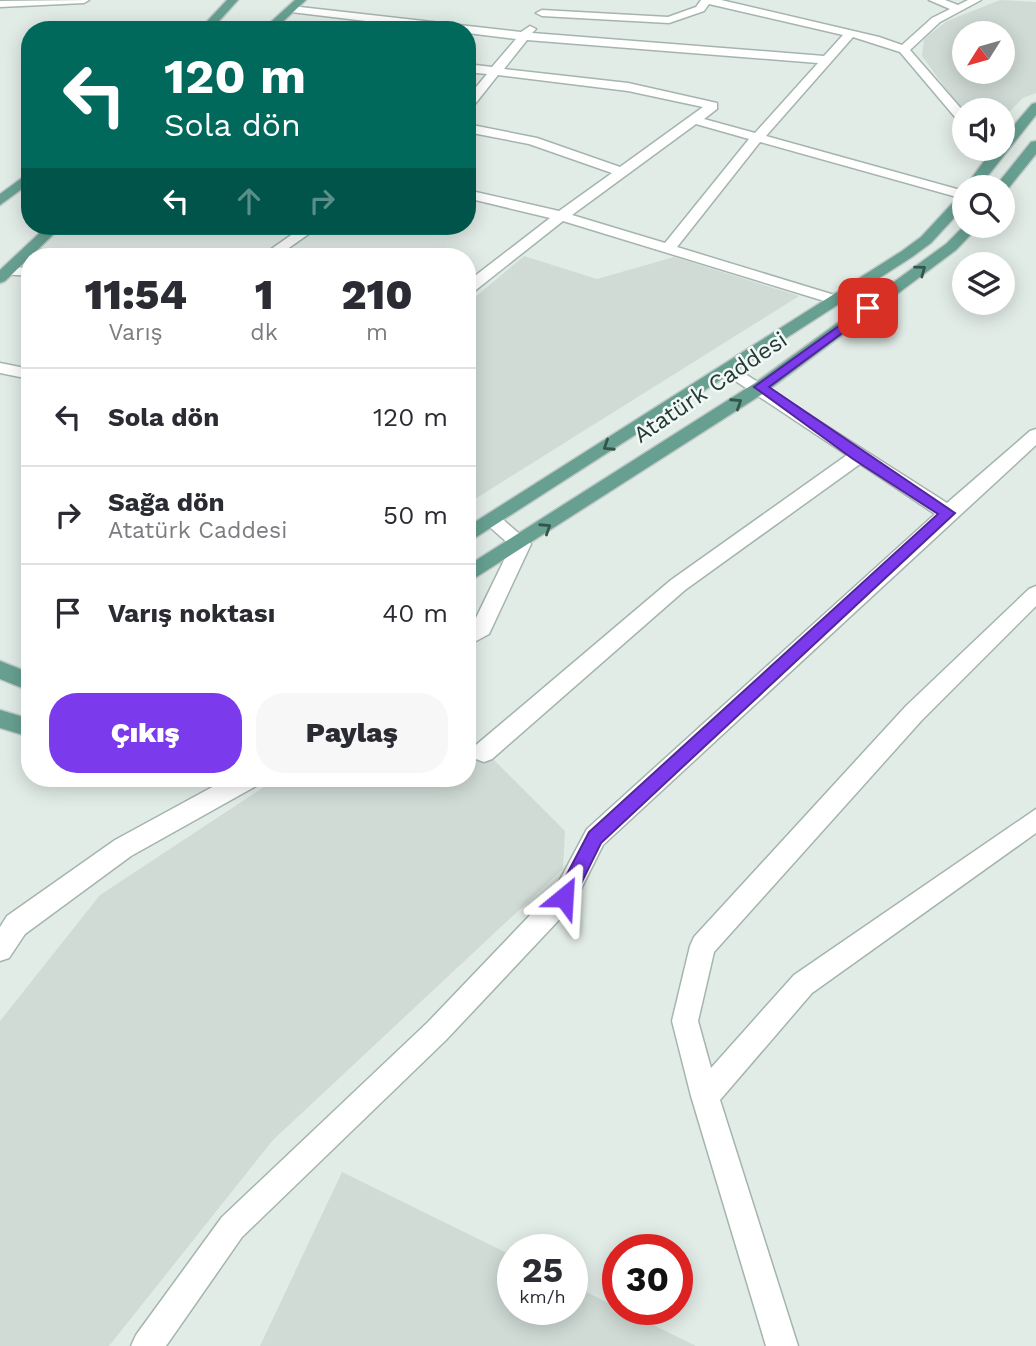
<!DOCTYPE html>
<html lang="tr">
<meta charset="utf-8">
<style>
:root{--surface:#fff;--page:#f7f7f7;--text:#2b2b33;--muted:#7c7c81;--line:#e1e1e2;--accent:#7c3aed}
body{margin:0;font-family:"Work Sans",sans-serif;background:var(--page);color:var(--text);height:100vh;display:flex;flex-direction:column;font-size:26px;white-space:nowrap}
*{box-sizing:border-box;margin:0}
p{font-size:23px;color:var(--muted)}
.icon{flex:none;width:38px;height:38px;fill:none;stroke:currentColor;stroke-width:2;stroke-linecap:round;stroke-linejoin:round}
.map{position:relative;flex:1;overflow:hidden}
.sheet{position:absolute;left:21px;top:248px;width:455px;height:539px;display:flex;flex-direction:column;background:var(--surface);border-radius:28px;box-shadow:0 4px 18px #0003}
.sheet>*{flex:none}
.guide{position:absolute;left:21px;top:21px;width:455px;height:214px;border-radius:28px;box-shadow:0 4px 18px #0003;background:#00695c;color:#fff;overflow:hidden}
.needle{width:46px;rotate:233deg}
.controls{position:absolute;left:952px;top:21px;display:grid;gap:14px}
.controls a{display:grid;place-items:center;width:63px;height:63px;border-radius:50%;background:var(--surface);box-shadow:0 4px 18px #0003;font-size:35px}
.speed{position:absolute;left:497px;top:1234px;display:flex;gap:14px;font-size:35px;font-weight:700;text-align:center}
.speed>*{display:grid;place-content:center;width:91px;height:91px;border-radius:50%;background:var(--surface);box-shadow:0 4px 18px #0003;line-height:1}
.speed small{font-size:18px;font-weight:400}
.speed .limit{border:10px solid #d22;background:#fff;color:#111}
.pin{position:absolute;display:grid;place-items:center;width:60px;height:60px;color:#fff;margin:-30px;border-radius:14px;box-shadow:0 4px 10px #0006}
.me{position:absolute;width:77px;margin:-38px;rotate:27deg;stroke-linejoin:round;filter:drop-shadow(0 0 5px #0008)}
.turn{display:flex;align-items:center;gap:24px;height:147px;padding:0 28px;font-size:32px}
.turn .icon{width:91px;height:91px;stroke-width:2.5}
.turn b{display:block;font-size:49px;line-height:60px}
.lanes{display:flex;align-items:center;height:66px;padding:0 28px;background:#0003;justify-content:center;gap:35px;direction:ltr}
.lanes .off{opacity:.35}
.eta{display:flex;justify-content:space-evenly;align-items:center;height:119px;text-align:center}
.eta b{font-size:42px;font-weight:800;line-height:49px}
.cta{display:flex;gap:14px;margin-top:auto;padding:14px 28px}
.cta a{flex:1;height:80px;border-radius:28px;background:var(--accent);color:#fff;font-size:28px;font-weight:800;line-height:80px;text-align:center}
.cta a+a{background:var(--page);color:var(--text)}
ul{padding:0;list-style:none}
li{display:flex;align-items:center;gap:21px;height:98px;padding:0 28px;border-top:2px solid var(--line)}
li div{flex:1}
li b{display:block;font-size:26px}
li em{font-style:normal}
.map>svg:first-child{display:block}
.built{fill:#d0dbd6;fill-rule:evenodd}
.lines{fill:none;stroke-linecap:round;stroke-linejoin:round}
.minor-casing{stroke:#a5b4ae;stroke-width:3}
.major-casing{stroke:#c1c8c6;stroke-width:3}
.minor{fill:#fff;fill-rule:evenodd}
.major{fill:#67a091;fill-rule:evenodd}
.oneway{stroke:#33554c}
.route{fill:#7c3aed;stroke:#51269a;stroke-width:2}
.labels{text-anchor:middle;stroke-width:5;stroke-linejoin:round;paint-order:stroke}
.street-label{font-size:23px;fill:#223c35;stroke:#f2f8f5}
</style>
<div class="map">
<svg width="1036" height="1346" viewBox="0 0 1036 1346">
<rect width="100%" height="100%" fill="#e2ece7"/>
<g class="built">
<path d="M1000,0L1036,2V93L1023,98L1003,118V110H964V114L922,56L924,39L947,21ZM964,33H1003V72H964Z"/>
<polygon points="524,256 597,279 674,257 799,296 467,504 467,304"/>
<polygon points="467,733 565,831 563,869 273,1140 109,1346 0,1346 0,1021 100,895 276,779 467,779"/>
<polygon points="342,1172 513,1256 513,1309 572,1309 572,1285 696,1346 260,1346"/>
</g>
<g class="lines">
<g class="minor-casing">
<g id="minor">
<polygon points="89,0 84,3 0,7 0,1"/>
<path d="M701,0H721L879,37L902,45L932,18L950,9L929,0H945L958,5L968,0H981L940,22L910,50L964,112V124L960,123L900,52L853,37L766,136L964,191V199L760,142L677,247L841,297L844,300L841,303H831L563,221L472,293L467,295V282L550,218L467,198V190L559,211L612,173L529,144L467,132V124L537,138L620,167L703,107L628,91L498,75L471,109L467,110V98L487,74L467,72V64L492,67L516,39L467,33V30H441L291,12L285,9L291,6L521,32L530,26L536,29L532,33L824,56L843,35L709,4L704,11L669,23L542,16L536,13L542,10L668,17L696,7ZM527,40L818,63L755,133L704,119L717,109V103L628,83L504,69ZM696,124L749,139L665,243L572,215Z"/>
<polygon points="304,226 320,226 276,257 260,257"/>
<polygon points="8,267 30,268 30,276 3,274 1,271"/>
<polygon points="0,363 30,369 30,379 0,373"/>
<polygon points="728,363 947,503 1030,431 1036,429 1036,445 603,845 573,905 446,1040 242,1237 166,1346 131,1346 136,1335 222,1217 428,1022 555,889 587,829 935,514 860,464 685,590 492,759 484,762 476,759 473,752 476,745 671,580 847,455 722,372 720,368"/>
<polygon points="492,514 499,516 531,544 489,634 467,646 467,627 474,622 511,546 483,521 485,516"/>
<polygon points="1036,586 1036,606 922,720 714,952 698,1021 711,1068 794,975 1036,809 1036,833 812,993 720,1100 798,1346 766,1346 691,1096 672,1021 690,946 694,937 906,706 1029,589"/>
<polygon points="227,779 259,779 256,786 131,856 25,934 9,958 0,961 0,927 7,916 115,840"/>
</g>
</g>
<g class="major-casing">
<g id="major">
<polygon points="227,0 238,0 211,30 199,30"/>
<polygon points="295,0 306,0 274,30 262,30"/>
<polygon points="1036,103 1036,115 979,187 965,187 993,149 1003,149 1003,138 1032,104"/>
<polygon points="1036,141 1036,154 1007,190 995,187 1031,142"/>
<polygon points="30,172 30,183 0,205 0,194"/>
<polygon points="964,195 964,207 931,243 912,257 467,543 467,527 902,251 921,237 959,196"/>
<polygon points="47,226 62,226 5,281 0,283 0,270"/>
<polygon points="964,226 979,226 956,250 767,391 467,583 467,566 755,383 946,244"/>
<polygon points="0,661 30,673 30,691 0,679"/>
<polygon points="0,710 30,719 30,737 0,728"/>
</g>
</g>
<use href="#minor" class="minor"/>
<use href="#major" class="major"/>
</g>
<defs><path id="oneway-chevron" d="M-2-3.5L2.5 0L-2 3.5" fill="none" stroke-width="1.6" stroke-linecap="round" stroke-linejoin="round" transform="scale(1.75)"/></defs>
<g class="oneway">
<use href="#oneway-chevron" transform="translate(921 270) rotate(-36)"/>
<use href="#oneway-chevron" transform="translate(737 403) rotate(-33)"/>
<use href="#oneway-chevron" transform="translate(608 446) rotate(147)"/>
<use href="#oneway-chevron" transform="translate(546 528) rotate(-33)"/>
</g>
<polygon class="route" points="868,305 874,308 872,311 769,387 955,513 601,843 571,904 564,906 558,904 555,897 589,832 938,514 853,459 754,387"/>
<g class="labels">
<g class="street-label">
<text transform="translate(710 387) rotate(-34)" y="8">Atatürk Caddesi</text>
</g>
</g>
</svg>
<div class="controls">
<a><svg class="needle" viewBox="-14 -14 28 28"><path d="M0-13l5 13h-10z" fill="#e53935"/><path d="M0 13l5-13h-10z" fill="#7c7c81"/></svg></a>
<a><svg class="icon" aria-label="sound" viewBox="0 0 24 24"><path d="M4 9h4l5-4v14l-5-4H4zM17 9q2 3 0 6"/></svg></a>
<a><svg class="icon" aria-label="search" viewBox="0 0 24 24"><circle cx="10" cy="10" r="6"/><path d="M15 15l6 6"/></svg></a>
<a><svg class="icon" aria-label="layers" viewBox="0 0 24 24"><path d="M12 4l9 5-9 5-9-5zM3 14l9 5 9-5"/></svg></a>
</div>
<div class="speed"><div>25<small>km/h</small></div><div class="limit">30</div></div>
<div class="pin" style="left:868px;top:308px;background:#d93025"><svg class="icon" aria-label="arrive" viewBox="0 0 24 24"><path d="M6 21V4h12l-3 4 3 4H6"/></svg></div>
<svg class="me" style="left:564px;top:897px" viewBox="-20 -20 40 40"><path d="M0-17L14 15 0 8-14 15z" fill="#7c3aed" stroke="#fff" stroke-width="4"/></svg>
<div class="guide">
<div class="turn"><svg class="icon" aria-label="left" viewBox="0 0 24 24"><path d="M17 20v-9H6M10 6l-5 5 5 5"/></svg><div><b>120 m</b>Sola dön</div></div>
<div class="lanes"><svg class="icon" aria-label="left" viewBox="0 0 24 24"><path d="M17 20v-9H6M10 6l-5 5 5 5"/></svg><svg class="icon off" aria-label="ahead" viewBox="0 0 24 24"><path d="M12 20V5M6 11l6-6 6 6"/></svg><svg class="icon off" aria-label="right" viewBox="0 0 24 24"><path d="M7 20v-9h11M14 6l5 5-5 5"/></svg></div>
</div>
<section class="sheet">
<div class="eta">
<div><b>11:54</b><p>Varış</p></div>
<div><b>1</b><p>dk</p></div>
<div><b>210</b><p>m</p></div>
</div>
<ul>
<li><svg class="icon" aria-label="left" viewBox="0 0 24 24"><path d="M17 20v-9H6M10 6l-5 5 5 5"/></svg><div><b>Sola dön</b></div><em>120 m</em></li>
<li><svg class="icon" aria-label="right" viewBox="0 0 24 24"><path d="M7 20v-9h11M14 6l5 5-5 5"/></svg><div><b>Sağa dön</b><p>Atatürk Caddesi</p></div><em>50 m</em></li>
<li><svg class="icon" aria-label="arrive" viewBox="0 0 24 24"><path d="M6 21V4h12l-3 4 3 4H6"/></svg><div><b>Varış noktası</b></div><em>40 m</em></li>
</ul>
<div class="cta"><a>Çıkış</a><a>Paylaş</a></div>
</section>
</div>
